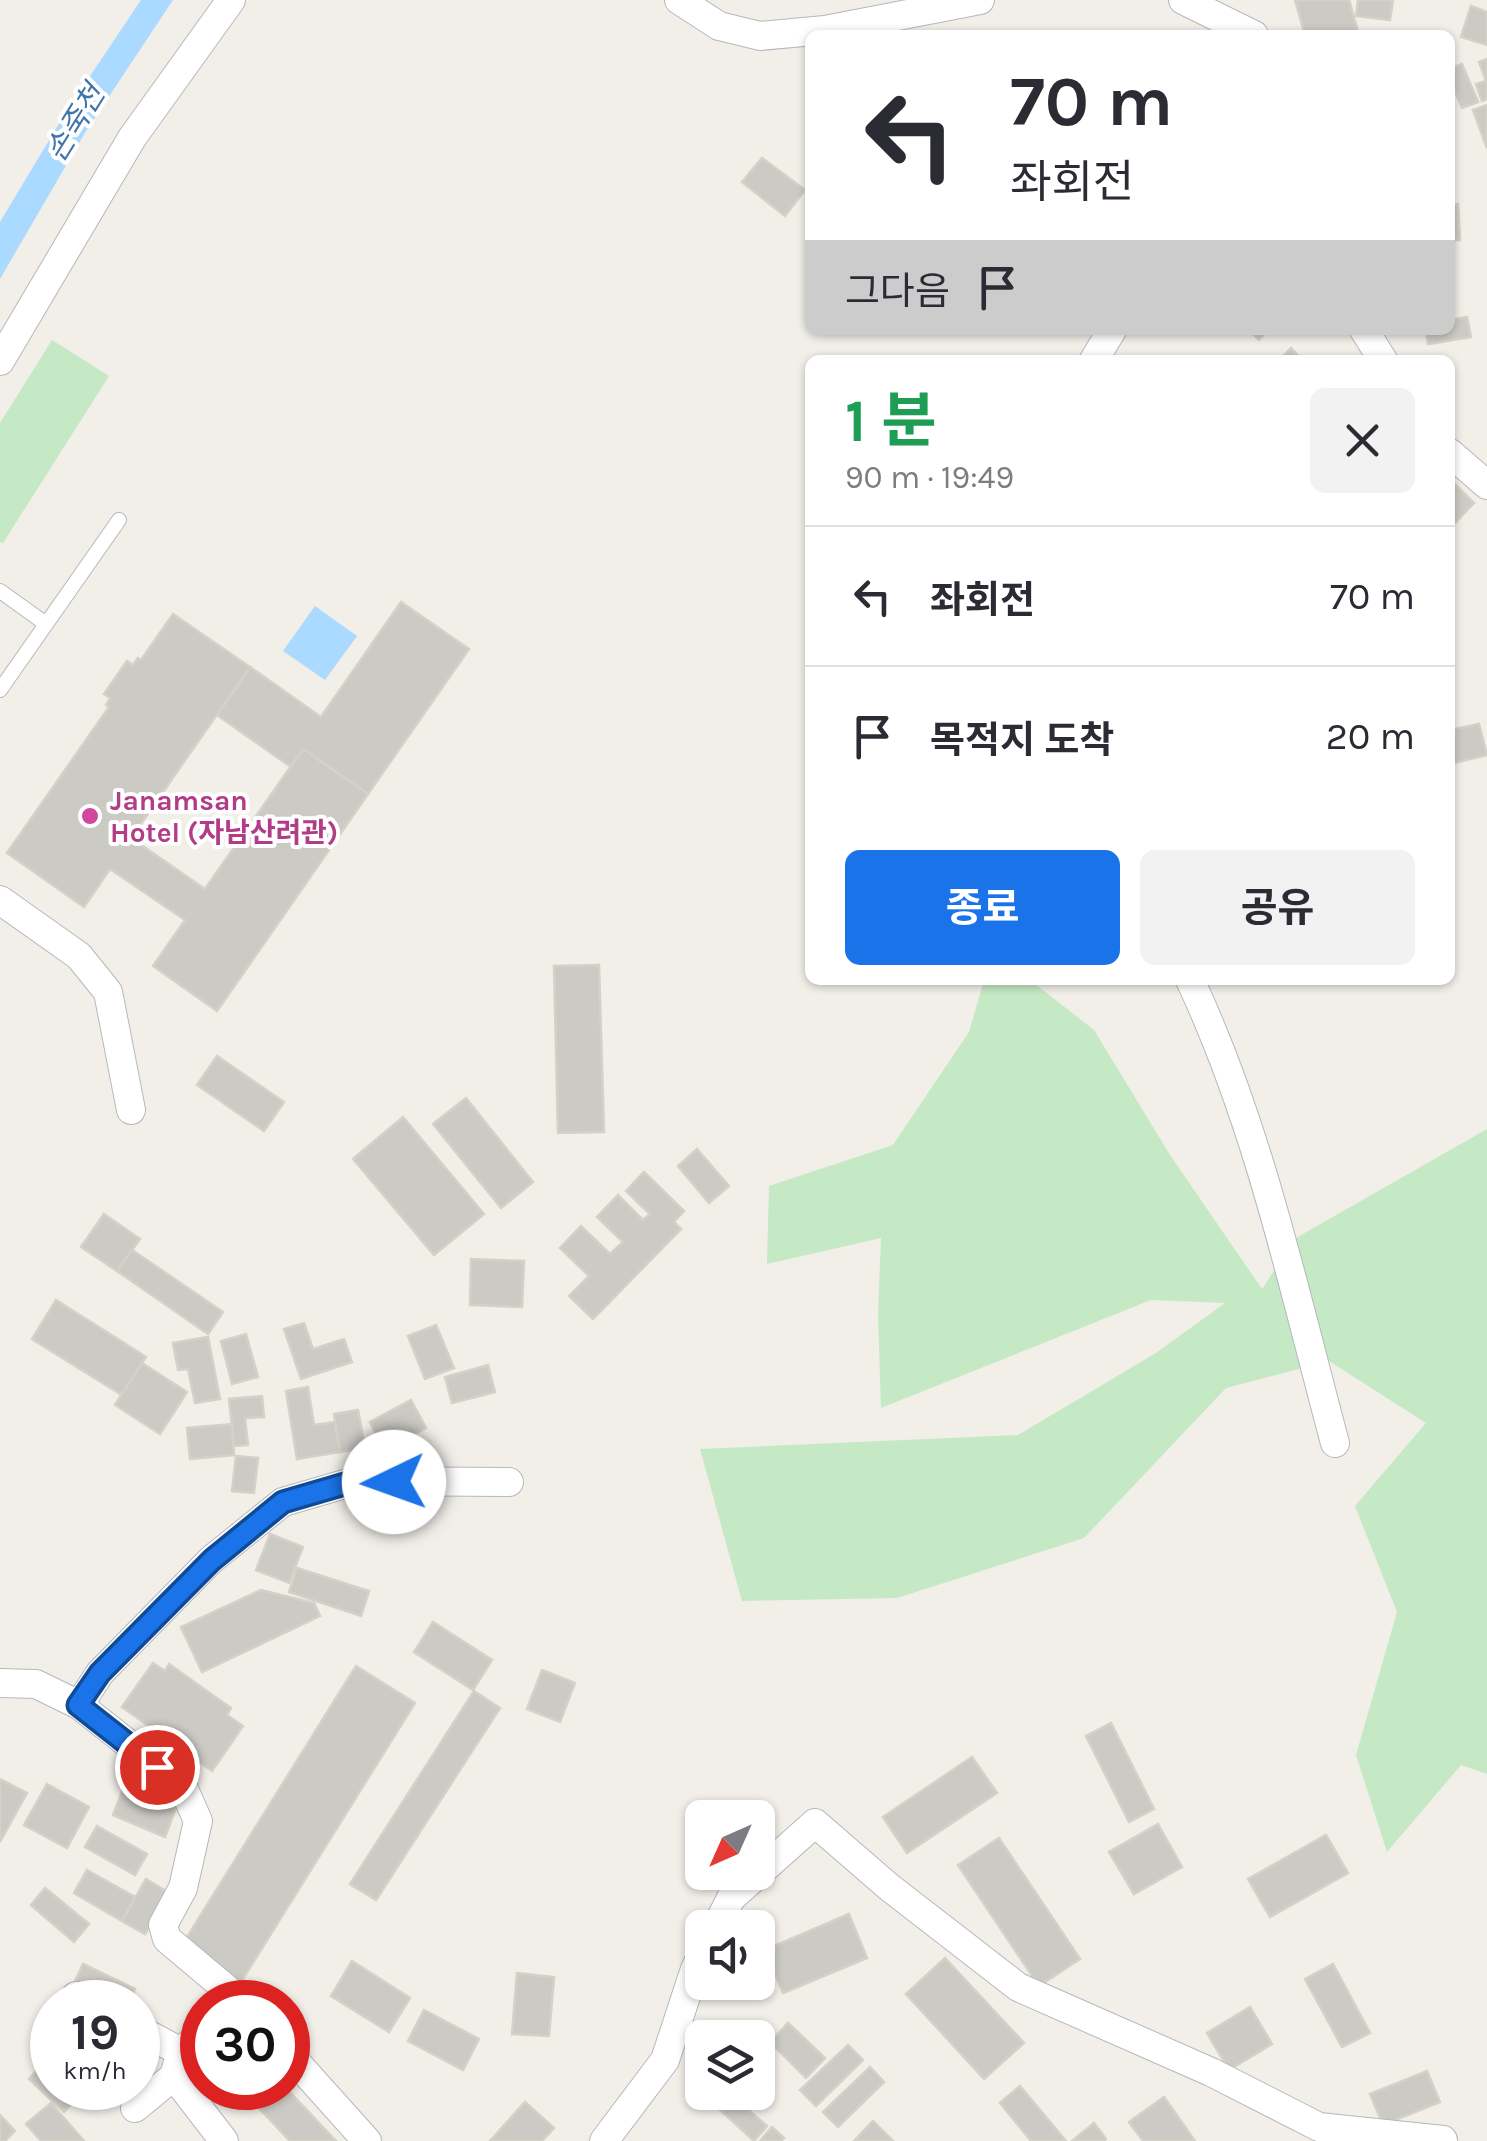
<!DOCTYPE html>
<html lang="ko">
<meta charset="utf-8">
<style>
:root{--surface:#fff;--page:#f2f2f3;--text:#2b2b33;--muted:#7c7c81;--line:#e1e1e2;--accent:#1a73e8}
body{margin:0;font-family:Karla,"Noto Sans KR",sans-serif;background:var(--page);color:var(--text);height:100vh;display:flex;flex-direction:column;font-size:38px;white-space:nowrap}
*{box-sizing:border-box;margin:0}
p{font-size:32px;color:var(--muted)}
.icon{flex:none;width:55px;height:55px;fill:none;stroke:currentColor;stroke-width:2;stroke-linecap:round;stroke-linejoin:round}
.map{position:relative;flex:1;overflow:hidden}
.details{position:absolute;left:805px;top:355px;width:650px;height:630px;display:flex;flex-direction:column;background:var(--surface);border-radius:15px;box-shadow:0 2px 8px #0004}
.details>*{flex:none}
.top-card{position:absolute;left:805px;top:30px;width:650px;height:305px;border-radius:15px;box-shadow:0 2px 8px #0004;background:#fff;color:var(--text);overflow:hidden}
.needle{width:65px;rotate:225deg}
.controls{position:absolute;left:685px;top:1800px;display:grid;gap:20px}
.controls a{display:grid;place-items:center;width:90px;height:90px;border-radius:15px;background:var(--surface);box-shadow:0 2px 8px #0004;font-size:50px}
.speed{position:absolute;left:30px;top:1980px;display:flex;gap:20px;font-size:50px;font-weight:700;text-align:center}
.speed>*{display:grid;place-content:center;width:130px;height:130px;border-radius:50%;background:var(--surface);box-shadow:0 2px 8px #0004;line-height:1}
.speed small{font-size:25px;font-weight:400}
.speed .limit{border:15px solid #d22;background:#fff;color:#111}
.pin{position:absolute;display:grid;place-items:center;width:85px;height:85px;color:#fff;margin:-42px;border:5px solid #fff;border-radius:50%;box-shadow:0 2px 10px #0007}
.me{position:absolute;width:110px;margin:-55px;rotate:267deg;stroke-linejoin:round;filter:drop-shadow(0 0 8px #0008)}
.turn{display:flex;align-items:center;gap:35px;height:210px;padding:0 40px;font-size:45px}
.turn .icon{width:130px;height:130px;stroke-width:2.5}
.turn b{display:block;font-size:70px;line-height:85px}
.then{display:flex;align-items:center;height:95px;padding:0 40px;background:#0003;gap:20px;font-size:38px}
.round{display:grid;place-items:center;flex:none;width:105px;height:105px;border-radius:15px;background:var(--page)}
.head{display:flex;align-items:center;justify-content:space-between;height:170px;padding:0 40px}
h1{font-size:60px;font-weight:700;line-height:75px;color:#1e9e55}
.action{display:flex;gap:20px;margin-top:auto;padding:20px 40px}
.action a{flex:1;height:115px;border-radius:15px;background:var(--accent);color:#fff;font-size:40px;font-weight:700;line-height:115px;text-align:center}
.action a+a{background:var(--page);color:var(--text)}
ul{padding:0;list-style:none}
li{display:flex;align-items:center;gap:30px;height:140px;padding:0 40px;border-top:2px solid var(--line)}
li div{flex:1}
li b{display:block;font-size:38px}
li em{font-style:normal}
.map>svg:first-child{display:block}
.green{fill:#c5e8c5}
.water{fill:#aadaff}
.building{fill:#cccac5;stroke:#d6d1c6;stroke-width:2.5}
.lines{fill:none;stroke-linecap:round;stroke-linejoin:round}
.lane-casing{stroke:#b5b8bc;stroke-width:16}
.street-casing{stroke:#b5b8bc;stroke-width:30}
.lane{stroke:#fff;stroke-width:14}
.street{stroke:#fff;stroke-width:28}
.route-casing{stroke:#114b97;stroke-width:25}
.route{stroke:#1a73e8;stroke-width:18}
.hotel-dot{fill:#d1479c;stroke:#fff;stroke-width:4}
.labels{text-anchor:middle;stroke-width:8;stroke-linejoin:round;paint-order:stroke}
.hotel-label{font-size:28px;font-weight:bold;fill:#b23c85;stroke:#fff;text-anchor:start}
.water-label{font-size:30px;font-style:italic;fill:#4174aa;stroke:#fff}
</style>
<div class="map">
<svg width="1487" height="2141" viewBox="0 0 1487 2141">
<rect width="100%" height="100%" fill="#f1efe8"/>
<g class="green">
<polygon points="52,340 109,376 3,543 0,542 0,423"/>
<polygon points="984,980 1030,980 1094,1030 1170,1155 1262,1289 1296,1238 1487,1129 1487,1774 1461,1765 1387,1852 1356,1755 1397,1612 1355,1506 1426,1423 1329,1361 1226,1388 1084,1538 897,1598 742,1601 700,1449 1018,1435 1156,1353 1225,1303 1151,1300 881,1408 878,1314 881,1238 767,1264 769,1186 893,1145 969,1032"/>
</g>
<g class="water">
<polygon points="141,0 173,0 86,131 0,279 0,222 66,112"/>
<polygon points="315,606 357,636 325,680 283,651"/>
</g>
<g class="building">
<polygon points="1295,0 1349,0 1359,35 1305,35"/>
<polygon points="1358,0 1393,0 1390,20 1356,16"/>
<polygon points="1471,6 1487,12 1487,45 1461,37"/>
<polygon points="1487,59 1487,99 1482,101 1476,84 1486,81 1479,62"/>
<polygon points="1462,64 1478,102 1462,108 1450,79 1450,69"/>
<polygon points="1487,105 1487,148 1473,110"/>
<polygon points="762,158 805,190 785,216 742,182"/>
<polygon points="1458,204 1460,240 1450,240 1450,205"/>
<polygon points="1467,317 1471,337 1428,344 1426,330 1450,330 1450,320"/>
<polygon points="1249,330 1268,330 1259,340"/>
<polygon points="1291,348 1302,360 1279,360"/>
<polygon points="1450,479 1474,503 1455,523 1450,519"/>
<polygon points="401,602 469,649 368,794 303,749 291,767 217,715 250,667 321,717"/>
<polygon points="173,614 250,667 131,838 205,889 303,749 368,794 217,1011 153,966 185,920 110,869 84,907 7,853 109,707 106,705 110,698 104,694 127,661 133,665 138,658 141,660"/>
<polygon points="1479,724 1487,755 1450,764 1450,730"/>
<polygon points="599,965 604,1132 558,1133 554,966"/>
<polygon points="217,1056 284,1102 264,1131 197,1085"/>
<polygon points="466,1098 533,1182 501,1208 433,1124"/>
<polygon points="403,1117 484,1214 434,1255 353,1159"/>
<polygon points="697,1149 729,1186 709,1203 678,1166"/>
<polygon points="644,1172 684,1211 674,1222 681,1229 593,1319 569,1296 589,1276 560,1248 581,1226 610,1254 623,1242 597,1217 618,1195 643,1220 650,1214 626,1191"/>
<polygon points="104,1214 140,1239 117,1271 81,1247"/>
<polygon points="132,1250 223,1312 208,1334 117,1271"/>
<polygon points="471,1259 524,1261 522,1307 470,1305"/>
<polygon points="56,1300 146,1357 122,1395 32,1339"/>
<polygon points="304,1323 313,1349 344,1339 352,1362 301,1379 284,1329"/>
<polygon points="436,1325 454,1368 425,1379 408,1336"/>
<polygon points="246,1334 258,1377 232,1384 221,1341"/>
<polygon points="208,1337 220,1399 195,1403 188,1369 178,1370 173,1343"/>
<polygon points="142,1363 187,1392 160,1434 115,1405"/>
<polygon points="488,1365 495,1392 452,1403 445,1377"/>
<polygon points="308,1387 314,1425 335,1422 340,1452 297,1459 286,1391"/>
<polygon points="262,1396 264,1417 245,1418 248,1445 234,1446 229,1399"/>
<polygon points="411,1400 426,1428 384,1450 370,1422"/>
<polygon points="358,1410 365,1448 340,1452 334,1414"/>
<polygon points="232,1424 234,1455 190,1459 187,1428"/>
<polygon points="236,1456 258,1458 254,1493 232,1491"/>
<polygon points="270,1534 303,1547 289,1583 256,1570"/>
<polygon points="297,1568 369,1591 361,1616 289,1592"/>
<polygon points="261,1590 314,1603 320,1616 202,1672 181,1627"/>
<polygon points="433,1622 492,1660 473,1690 414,1652"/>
<polygon points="153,1663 165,1671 169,1664 231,1708 227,1715 243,1726 212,1771 122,1707"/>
<polygon points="356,1666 415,1703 241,1982 182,1945"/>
<polygon points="542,1670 575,1683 560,1722 527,1709"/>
<polygon points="474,1691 500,1708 376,1900 350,1884"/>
<polygon points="1111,1723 1154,1809 1129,1822 1086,1736"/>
<polygon points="972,1757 997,1793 907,1853 883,1817"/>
<polygon points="0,1779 27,1793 0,1842"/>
<polygon points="47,1784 89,1807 67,1848 24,1825"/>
<polygon points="124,1787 176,1808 165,1837 113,1815"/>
<polygon points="1158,1824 1182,1867 1134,1894 1109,1852"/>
<polygon points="97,1826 147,1854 135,1875 85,1847"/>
<polygon points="1326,1835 1348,1873 1270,1917 1248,1879"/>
<polygon points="999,1838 1080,1959 1039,1986 958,1865"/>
<polygon points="87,1870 135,1897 122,1921 74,1893"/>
<polygon points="146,1879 169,1893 145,1934 122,1921"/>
<polygon points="45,1888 89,1924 74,1942 31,1905"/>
<polygon points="849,1914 867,1958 783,1993 765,1950"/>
<polygon points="945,1958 1024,2043 984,2079 906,1994"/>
<polygon points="352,1961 410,1998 389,2032 331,1996"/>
<polygon points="83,1964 135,1989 129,2002 103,2002 72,1988"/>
<polygon points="1333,1964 1370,2033 1342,2047 1305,1979"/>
<polygon points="517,1973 554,1977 549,2036 512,2034"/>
<polygon points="1250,2007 1272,2044 1229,2070 1207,2033"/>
<polygon points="424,2010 479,2039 463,2070 408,2041"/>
<polygon points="788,2023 825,2058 806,2078 770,2042"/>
<polygon points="848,2045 863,2060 816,2106 800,2090"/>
<polygon points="52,2054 52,2088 87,2088 64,2112 29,2079"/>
<polygon points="870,2067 884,2082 838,2127 823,2112"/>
<polygon points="1427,2071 1440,2102 1383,2125 1370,2094"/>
<polygon points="1020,2086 1066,2141 1031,2141 1000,2103"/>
<polygon points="240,2088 286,2088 336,2141 290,2141"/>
<polygon points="731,2095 767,2126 754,2141 719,2109"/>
<polygon points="1164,2097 1195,2141 1143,2141 1129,2122"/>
<polygon points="525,2102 554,2128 542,2141 490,2141"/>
<polygon points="51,2103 84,2141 41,2141 26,2124"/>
<polygon points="0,2115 15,2131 5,2141 0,2141"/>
<polygon points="873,2121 893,2141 854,2141"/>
<polygon points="1094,2123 1106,2139 1104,2141 1072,2141"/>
<polygon points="772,2127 784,2138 781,2141 760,2141"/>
</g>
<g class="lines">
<g class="lane-casing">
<g id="lane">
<polyline points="0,591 46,624"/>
<polyline points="0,690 119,520"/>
</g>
</g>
<g class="street-casing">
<g id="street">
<polyline points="679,0 719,26 760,36 825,30 980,0"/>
<polyline points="1183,0 1254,35"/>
<polyline points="1364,330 1383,360"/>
<polyline points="1094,360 1112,330"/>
<polyline points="0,361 132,138 231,0"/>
<polyline points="1450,453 1487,485"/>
<polyline points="0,900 79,956 108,992 131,1110"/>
<path d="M1190,980C1259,1127 1293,1287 1335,1443"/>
<polyline points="0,1683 36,1684 79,1705 183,1787 198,1821 183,1888 163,1925 167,1939 242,2002"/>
<polyline points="79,1705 100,1673 211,1560 283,1502 355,1481 509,1482"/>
<polyline points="716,1928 731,1898 815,1823 889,1887 1018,1987 1211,2072 1319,2127 1443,2140"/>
<polyline points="76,1996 88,2002"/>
<polyline points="138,2029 181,2052"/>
<polyline points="202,2032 181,2052 174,2076 224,2141"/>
<polyline points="288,2053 367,2141"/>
<polyline points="135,2108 174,2076"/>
<polyline points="604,2141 665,2060 695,1969 702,1955"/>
</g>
</g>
<use href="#lane" class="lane"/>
<use href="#street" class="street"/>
</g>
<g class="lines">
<g class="route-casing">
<polyline id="route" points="157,1767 78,1705 100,1673 212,1560 283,1502 355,1481 394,1482"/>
</g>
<use href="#route" class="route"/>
</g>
<circle class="hotel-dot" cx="90" cy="816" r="10"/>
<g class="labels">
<g class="hotel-label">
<text x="110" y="810">Janamsan<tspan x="110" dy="32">Hotel (자남산려관)</tspan></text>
</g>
<g class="water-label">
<text transform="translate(75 123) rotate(-58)" y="10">손죽천</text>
</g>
</g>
</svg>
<div class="controls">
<a><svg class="needle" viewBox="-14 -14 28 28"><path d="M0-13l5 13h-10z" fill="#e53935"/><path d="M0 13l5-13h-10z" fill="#7c7c81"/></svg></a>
<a><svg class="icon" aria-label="sound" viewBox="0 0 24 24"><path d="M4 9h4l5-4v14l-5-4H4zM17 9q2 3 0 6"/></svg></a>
<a><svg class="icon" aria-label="layers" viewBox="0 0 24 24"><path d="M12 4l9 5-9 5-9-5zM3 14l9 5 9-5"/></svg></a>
</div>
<div class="speed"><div>19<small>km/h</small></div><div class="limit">30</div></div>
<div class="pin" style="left:157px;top:1767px;background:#d93025"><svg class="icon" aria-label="arrive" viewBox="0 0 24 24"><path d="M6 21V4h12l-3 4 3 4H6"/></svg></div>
<svg class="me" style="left:394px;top:1482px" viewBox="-20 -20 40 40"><circle r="19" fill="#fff"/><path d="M0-13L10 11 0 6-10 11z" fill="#1a73e8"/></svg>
<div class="top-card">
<div class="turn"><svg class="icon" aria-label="left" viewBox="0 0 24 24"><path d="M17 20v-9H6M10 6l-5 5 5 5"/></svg><div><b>70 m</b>좌회전</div></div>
<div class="then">그다음<svg class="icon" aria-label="arrive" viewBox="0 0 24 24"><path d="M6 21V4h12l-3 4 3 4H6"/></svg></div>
</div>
<section class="details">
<div class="head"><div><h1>1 분</h1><p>90 m · 19:49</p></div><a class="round"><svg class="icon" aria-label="close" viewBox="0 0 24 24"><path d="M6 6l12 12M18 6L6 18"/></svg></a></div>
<ul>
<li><svg class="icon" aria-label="left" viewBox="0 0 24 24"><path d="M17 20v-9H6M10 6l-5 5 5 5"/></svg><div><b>좌회전</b></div><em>70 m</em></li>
<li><svg class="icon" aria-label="arrive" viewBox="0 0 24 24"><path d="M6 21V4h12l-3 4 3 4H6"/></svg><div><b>목적지 도착</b></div><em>20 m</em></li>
</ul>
<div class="action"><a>종료</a><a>공유</a></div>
</section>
</div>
